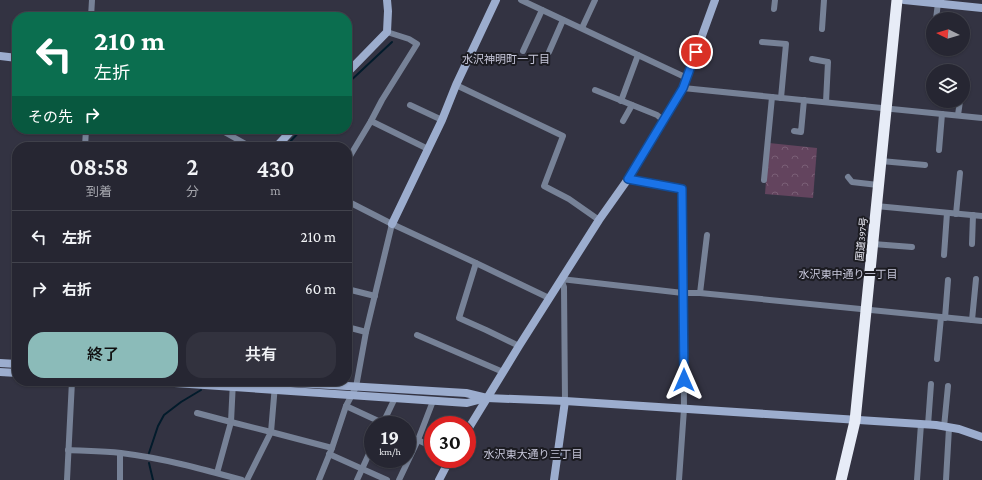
<!DOCTYPE html>
<html lang="ja">
<meta charset="utf-8">
<style>
:root{--surface:#262632;--page:#32323e;--text:#f1f3f6;--muted:#a4a5ac;--line:#42434d;--accent:#8bbbb9}
body{margin:0;font-family:"Crimson Pro","Noto Sans JP",serif;background:var(--page);color:var(--text);height:100vh;display:flex;flex-direction:column;font-size:15px;white-space:nowrap}
*{box-sizing:border-box;margin:0}
p{font-size:13px;color:var(--muted)}
.icon{flex:none;width:22px;height:22px;fill:none;stroke:currentColor;stroke-width:2;stroke-linecap:round;stroke-linejoin:round}
.map{position:relative;flex:1;overflow:hidden}
.sheet{position:absolute;left:12px;top:142px;width:340px;height:244px;display:flex;flex-direction:column;background:var(--surface);border-radius:16px;box-shadow:0 1px 3px #0004,0 0 0 1px var(--line)}
.sheet>*{flex:none}
.hud{position:absolute;left:12px;top:12px;width:340px;height:122px;border-radius:16px;box-shadow:0 1px 3px #0004,0 0 0 1px var(--line);background:#0b6e4f;color:#fff;overflow:hidden}
.needle{width:26px;rotate:275deg}
.fabs{position:absolute;left:926px;top:12px;display:grid;gap:8px}
.fabs a{display:grid;place-items:center;width:44px;height:44px;border-radius:50%;background:var(--surface);box-shadow:0 1px 3px #0004,0 0 0 1px var(--line);font-size:20px}
.speed{position:absolute;left:364px;top:416px;display:flex;gap:8px;font-size:20px;font-weight:700;text-align:center}
.speed>*{display:grid;place-content:center;width:52px;height:52px;border-radius:50%;background:var(--surface);box-shadow:0 1px 3px #0004,0 0 0 1px var(--line);line-height:1}
.speed small{font-size:10px;font-weight:400}
.speed .limit{border:6px solid #d22;background:#fff;color:#111}
.pin{position:absolute;display:grid;place-items:center;width:34px;height:34px;color:#fff;margin:-17px;border:2px solid #fff;border-radius:50%;box-shadow:0 1px 4px #0007}
.me{position:absolute;width:44px;margin:-22px;rotate:0deg;stroke-linejoin:round;filter:drop-shadow(0 0 3px #0008)}
.turn{display:flex;align-items:center;gap:14px;height:84px;padding:0 16px;font-size:18px}
.turn .icon{width:52px;height:52px;stroke-width:2.5}
.turn b{display:block;font-size:28px;line-height:34px}
.then{display:flex;align-items:center;height:38px;padding:0 16px;background:#0003;gap:8px;font-size:15px}
.eta{display:flex;justify-content:space-evenly;align-items:center;height:68px;text-align:center}
.eta b{font-size:24px;font-weight:600;line-height:28px}
.button{display:flex;gap:8px;margin-top:auto;padding:8px 16px}
.button a{flex:1;height:46px;border-radius:16px;background:var(--accent);color:#111;font-size:16px;font-weight:600;line-height:46px;text-align:center}
.button a+a{background:var(--page);color:var(--text)}
ul{padding:0;list-style:none}
li{display:flex;align-items:center;gap:12px;height:52px;padding:0 16px;border-top:1px solid var(--line)}
li div{flex:1}
li b{display:block;font-size:15px}
li em{font-style:normal}
.map>svg:first-child{display:block}
.park{fill:url(#park-crowns)}
.lines{fill:none;stroke-linecap:round;stroke-linejoin:round}
.stream{stroke:#021b2b;stroke-width:2}
.street{stroke:#778297;stroke-width:6}
.secondary{stroke:#9cadce;stroke-width:8}
.highway{stroke:#e7ecf7;stroke-width:11}
.route-casing{stroke:#114b97;stroke-width:10}
.route{stroke:#1a73e8;stroke-width:7}
.labels{text-anchor:middle;stroke-width:4;stroke-linejoin:round;paint-order:stroke}
.street-label{font-size:10px;fill:#ededf7;stroke:#1c1c22}
.neighbourhood-label{font-size:11px;fill:#c8c8db;stroke:#1c1c22}
</style>
<div class="map">
<svg width="982" height="480" viewBox="0 0 982 480">
<defs>
<pattern id="park-crowns" width="20" height="18" patternUnits="userSpaceOnUse"><rect width="20" height="18" fill="#63445e"/><path d="M2 6a3 3 0 1 1 6 0M12 15a3 3 0 1 1 6 0" fill="none" stroke="#7a5f76"/></pattern>
</defs>
<rect width="100%" height="100%" fill="#333342"/>
<polygon class="park" points="769,143 817,148 813,198 765,194"/>
<g class="lines">
<g class="stream">
<polyline points="347,84 392,42"/>
<polyline points="285,147 302,129"/>
<polyline points="149,453 158,426 164,415 181,402 201,390"/>
<polyline points="149,463 153,480"/>
</g>
<g class="street">
<polyline points="521,0 687,78"/>
<polyline points="774,9 775,0"/>
<polyline points="91,17 92,0"/>
<polyline points="936,19 938,3"/>
<polyline points="582,28 595,0"/>
<polyline points="822,29 824,0"/>
<polyline points="762,42 786,44 781,98"/>
<polyline points="523,51 542,10"/>
<polyline points="549,52 563,20"/>
<polyline points="812,59 828,62 826,102"/>
<polyline points="456,85 563,136 544,186 569,199 599,220"/>
<polyline points="683,88 982,118"/>
<polyline points="595,90 657,115 663,120"/>
<polyline points="621,101 638,55"/>
<polyline points="410,105 442,120"/>
<polyline points="958,115 960,101"/>
<polyline points="371,121 428,149"/>
<polyline points="623,121 632,105"/>
<polyline points="219,129 251,147"/>
<polyline points="794,131 801,132 804,100"/>
<polyline points="85,147 86,129"/>
<polyline points="939,150 942,114"/>
<polyline points="347,161 371,121 382,100 417,44 409,39 387,32"/>
<polyline points="881,161 925,165"/>
<polyline points="848,177 852,182 878,185"/>
<polyline points="764,180 772,97"/>
<polyline points="347,201 392,224 476,263 549,298"/>
<polyline points="876,206 982,216"/>
<polyline points="956,214 960,173"/>
<polyline points="873,244 912,247"/>
<polyline points="972,244 973,215"/>
<polyline points="944,255 947,213"/>
<polyline points="476,263 459,318 486,330 519,346"/>
<polyline points="347,289 375,296"/>
<polyline points="700,293 707,235"/>
<polyline points="945,318 948,280"/>
<polyline points="972,320 976,279"/>
<polyline points="347,327 366,332"/>
<polyline points="417,335 503,372"/>
<polyline points="937,359 941,317"/>
<polyline points="275,385 271,432 332,448"/>
<polyline points="565,401 564,287 561,279 683,293 682,189 628,179"/>
<polyline points="346,406 387,425"/>
<polyline points="197,413 231,422 233,381"/>
<polyline points="382,425 395,398"/>
<polyline points="928,425 931,384"/>
<polyline points="944,427 948,386"/>
<polyline points="407,435 433,447"/>
<path d="M68,450C86,451 103,451 121,453C162,458 202,469 242,480"/>
<polyline points="120,453 120,480"/>
<polyline points="329,454 387,480"/>
<polyline points="217,473 231,422 271,432 247,480"/>
<polyline points="67,480 72,381"/>
<polyline points="319,480 332,448 346,406 356,387 366,332 392,224"/>
<polyline points="357,480 373,445"/>
<polyline points="399,480 418,440 433,401"/>
<polyline points="679,480 684,409 683,293 700,293 982,321"/>
<polyline points="917,480 921,424"/>
<polyline points="946,480 949,428"/>
</g>
<g class="secondary">
<polyline points="904,0 982,8"/>
<polyline points="0,56 17,58"/>
<polyline points="347,73 387,32 388,11 387,0"/>
<polyline points="276,147 293,129"/>
<polyline points="392,224 442,120 456,85 496,0"/>
<polyline points="0,363 17,364"/>
<polyline points="0,372 17,373"/>
<polyline points="145,381 467,403 486,398"/>
<polyline points="262,381 466,393 487,398 565,401 936,425 959,429 982,437"/>
<polyline points="467,431 519,346 599,220 628,179 683,88 715,0"/>
<polyline points="439,480 450,459"/>
<polyline points="554,480 565,401"/>
</g>
<polyline class="highway" points="841,480 855,421 897,0"/>
</g>
<g class="lines">
<g class="route-casing">
<polyline id="route" points="684,380 682,189 628,179 683,88 696,52"/>
</g>
<use href="#route" class="route"/>
</g>
<g class="labels">
<g class="street-label">
<text transform="translate(861 239) rotate(-84)" y="4">国道397号</text>
</g>
<g class="neighbourhood-label">
<text x="506" y="63">水沢神明町一丁目</text>
<text x="848" y="278">水沢東中通り一丁目</text>
<text x="533" y="458">水沢東大通り三丁目</text>
</g>
</g>
</svg>
<div class="fabs">
<a><svg class="needle" viewBox="-14 -14 28 28"><path d="M0-13l5 13h-10z" fill="#e53935"/><path d="M0 13l5-13h-10z" fill="#a4a5ac"/></svg></a>
<a><svg class="icon" aria-label="layers" viewBox="0 0 24 24"><path d="M12 4l9 5-9 5-9-5zM3 14l9 5 9-5"/></svg></a>
</div>
<div class="speed"><div>19<small>km/h</small></div><div class="limit">30</div></div>
<div class="pin" style="left:696px;top:52px;background:#d93025"><svg class="icon" aria-label="arrive" viewBox="0 0 24 24"><path d="M6 21V4h12l-3 4 3 4H6"/></svg></div>
<svg class="me" style="left:684px;top:380px" viewBox="-20 -20 40 40"><path d="M0-17L14 15 0 8-14 15z" fill="#1a73e8" stroke="#fff" stroke-width="4"/></svg>
<div class="hud">
<div class="turn"><svg class="icon" aria-label="left" viewBox="0 0 24 24"><path d="M17 20v-9H6M10 6l-5 5 5 5"/></svg><div><b>210 m</b>左折</div></div>
<div class="then">その先<svg class="icon" aria-label="right" viewBox="0 0 24 24"><path d="M7 20v-9h11M14 6l5 5-5 5"/></svg></div>
</div>
<section class="sheet">
<div class="eta">
<div><b>08:58</b><p>到着</p></div>
<div><b>2</b><p>分</p></div>
<div><b>430</b><p>m</p></div>
</div>
<ul>
<li><svg class="icon" aria-label="left" viewBox="0 0 24 24"><path d="M17 20v-9H6M10 6l-5 5 5 5"/></svg><div><b>左折</b></div><em>210 m</em></li>
<li><svg class="icon" aria-label="right" viewBox="0 0 24 24"><path d="M7 20v-9h11M14 6l5 5-5 5"/></svg><div><b>右折</b></div><em>60 m</em></li>
</ul>
<div class="button"><a>終了</a><a>共有</a></div>
</section>
</div>
